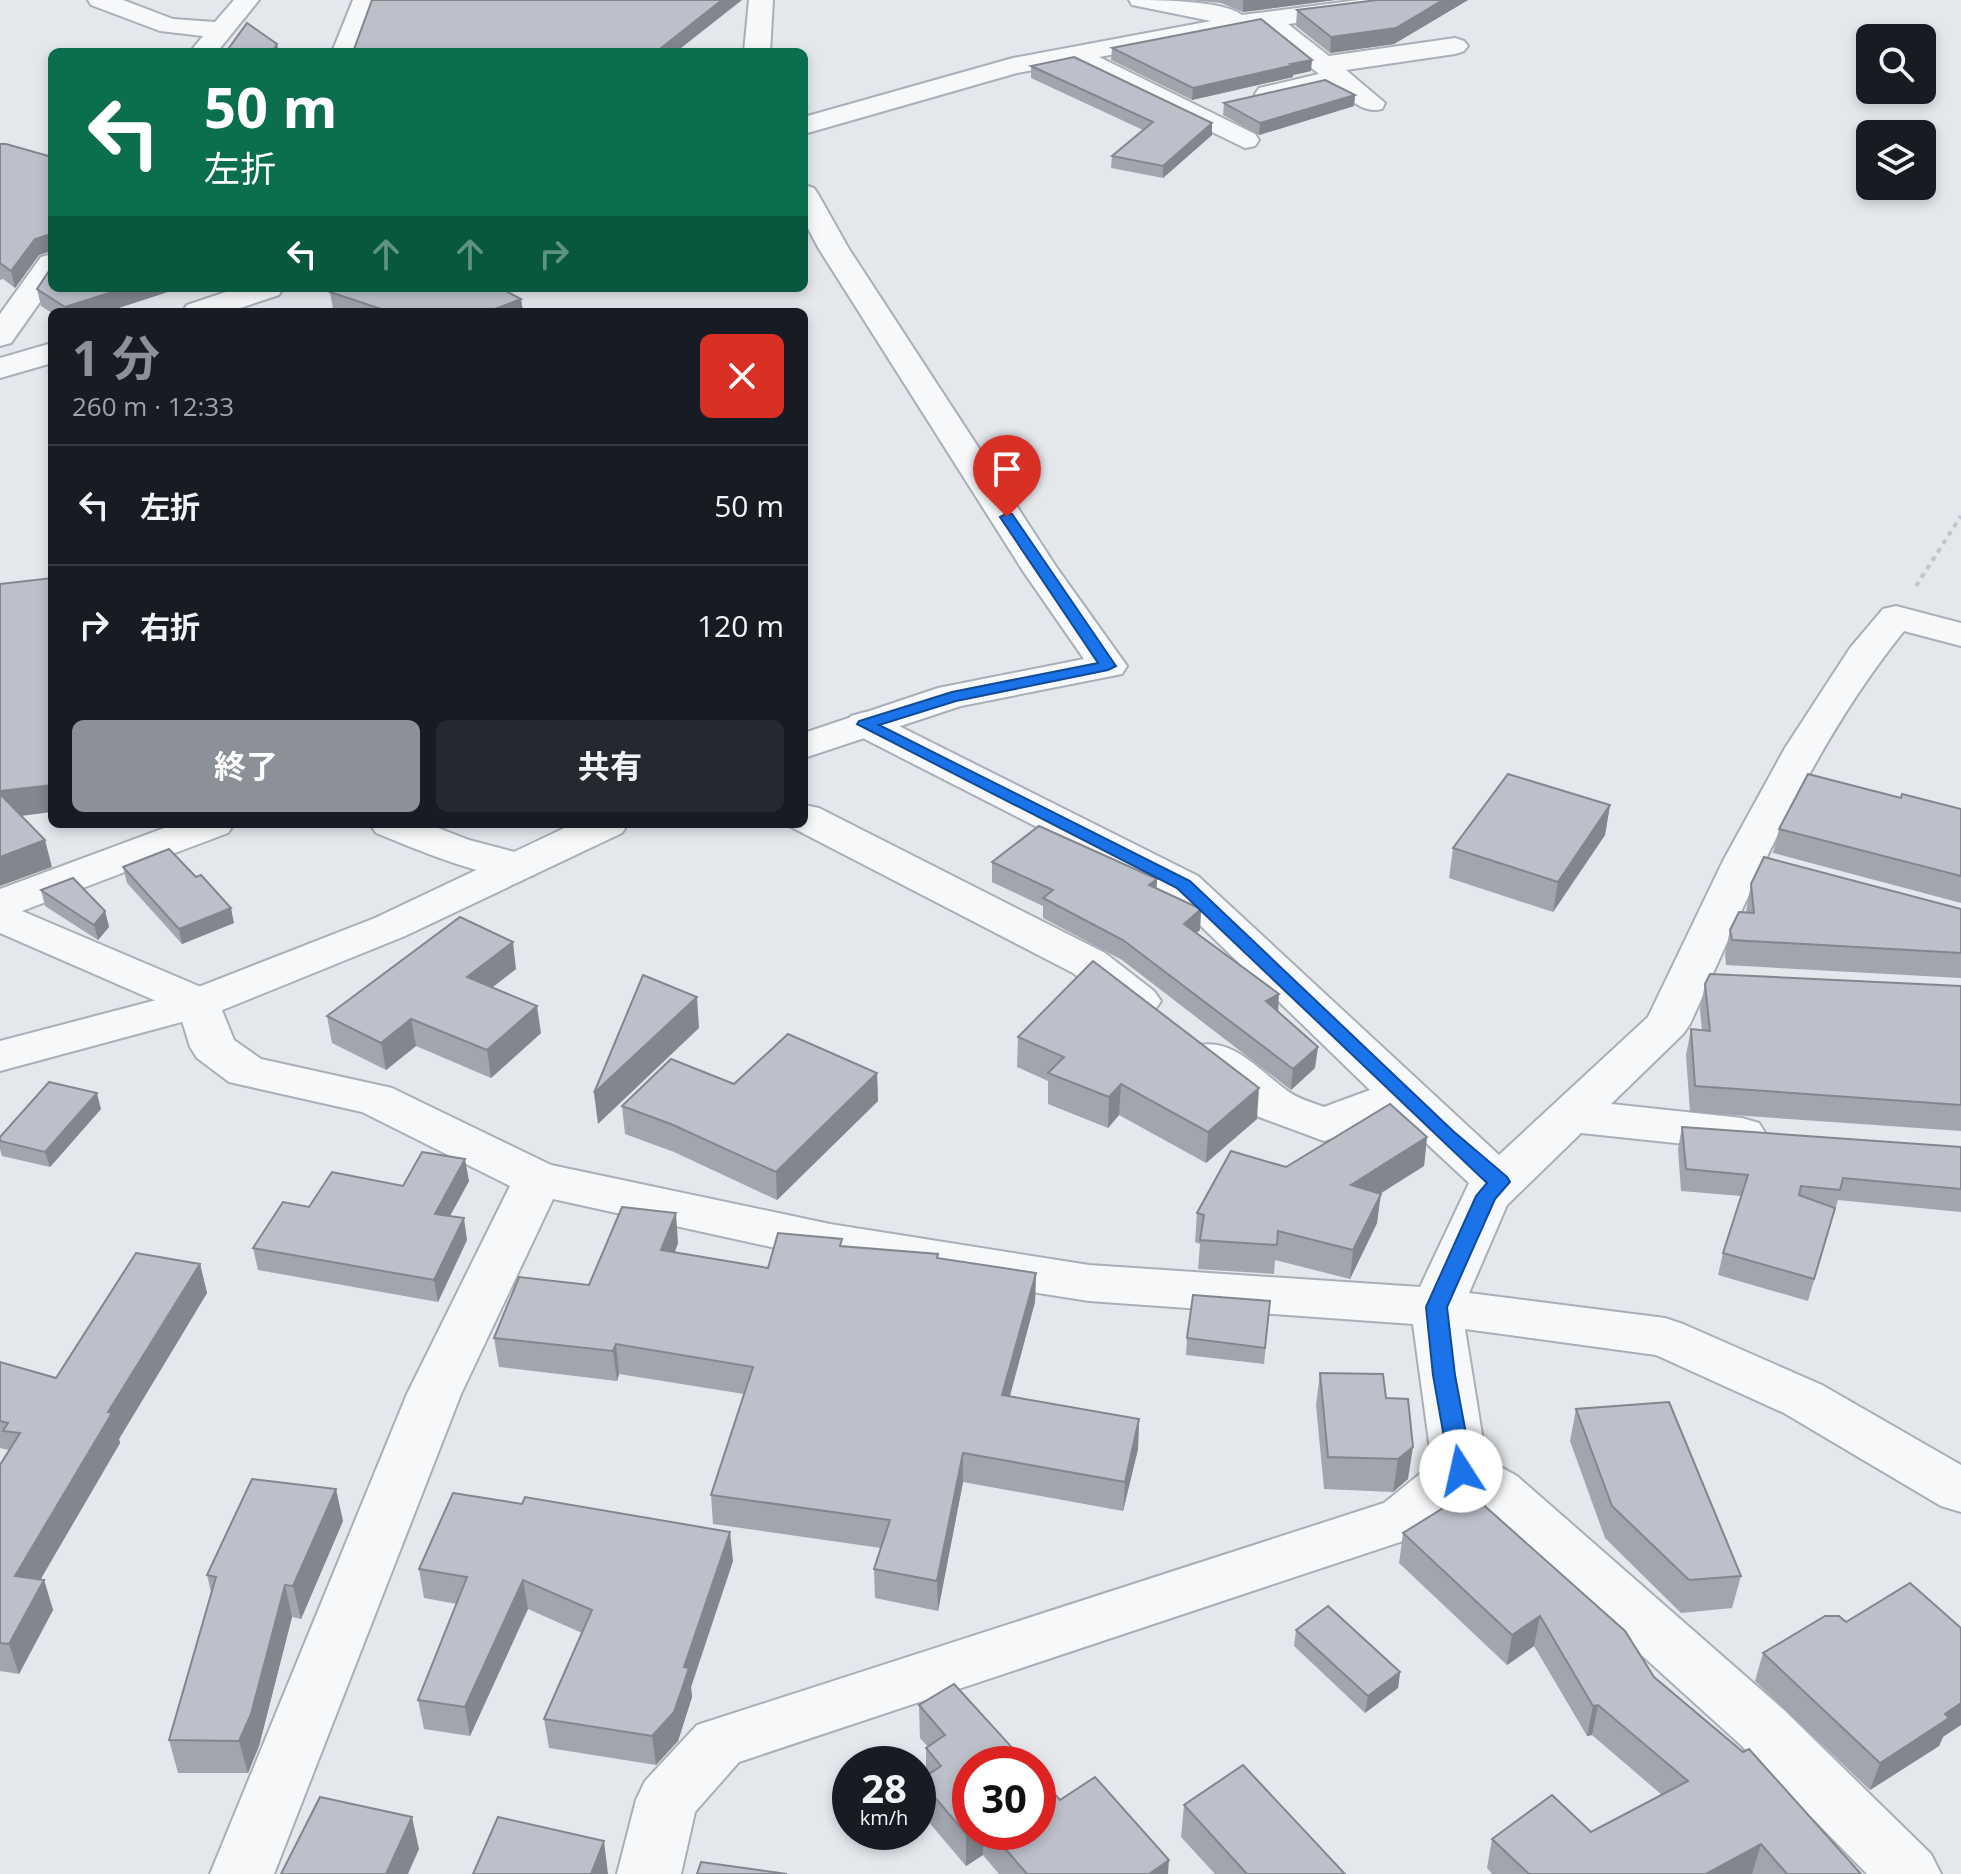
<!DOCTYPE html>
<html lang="ja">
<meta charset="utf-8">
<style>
:root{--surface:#171b24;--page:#242831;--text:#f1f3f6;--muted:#9ea1a6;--line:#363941;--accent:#8c9099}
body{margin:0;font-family:"Open Sans","Noto Sans JP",sans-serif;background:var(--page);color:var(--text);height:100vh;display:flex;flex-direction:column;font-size:30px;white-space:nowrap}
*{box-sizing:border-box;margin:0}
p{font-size:26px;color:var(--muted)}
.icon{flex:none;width:44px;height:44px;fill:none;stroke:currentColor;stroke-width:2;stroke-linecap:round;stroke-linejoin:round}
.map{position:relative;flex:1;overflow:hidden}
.panel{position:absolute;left:48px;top:308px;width:760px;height:520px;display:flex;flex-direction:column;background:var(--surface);border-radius:12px;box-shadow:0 4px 12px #0003}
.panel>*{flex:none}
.guide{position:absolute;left:48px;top:48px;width:760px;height:244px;border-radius:12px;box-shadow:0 4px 12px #0003;background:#0b6e4f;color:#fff;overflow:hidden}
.fabs{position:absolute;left:1856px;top:24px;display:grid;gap:16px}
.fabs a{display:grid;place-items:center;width:80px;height:80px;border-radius:12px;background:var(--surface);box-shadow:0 4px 12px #0003;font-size:40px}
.speed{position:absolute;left:832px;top:1746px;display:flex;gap:16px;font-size:40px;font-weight:700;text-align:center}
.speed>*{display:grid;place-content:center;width:104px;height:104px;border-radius:50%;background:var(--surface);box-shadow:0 4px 12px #0003;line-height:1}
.speed small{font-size:20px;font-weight:400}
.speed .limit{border:12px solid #d22;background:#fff;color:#111}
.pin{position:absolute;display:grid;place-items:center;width:68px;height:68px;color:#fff;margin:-82px -34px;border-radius:50% 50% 50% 0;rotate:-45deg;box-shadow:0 0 8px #0007}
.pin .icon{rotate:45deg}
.me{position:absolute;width:88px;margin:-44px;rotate:350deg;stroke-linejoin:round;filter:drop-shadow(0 0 6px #0008)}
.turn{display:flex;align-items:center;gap:28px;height:168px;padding:0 24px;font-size:36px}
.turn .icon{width:104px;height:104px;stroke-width:2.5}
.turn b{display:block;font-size:56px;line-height:68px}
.lanes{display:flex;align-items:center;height:76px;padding:0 24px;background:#0003;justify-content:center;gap:40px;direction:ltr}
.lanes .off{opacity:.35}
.round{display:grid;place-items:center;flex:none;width:84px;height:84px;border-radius:12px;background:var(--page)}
.overview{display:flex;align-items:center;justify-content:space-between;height:136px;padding:0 24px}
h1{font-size:48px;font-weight:700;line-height:60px;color:var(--accent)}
.action{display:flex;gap:16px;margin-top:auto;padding:16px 24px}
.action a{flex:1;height:92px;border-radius:12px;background:var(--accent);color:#fff;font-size:32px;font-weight:700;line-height:92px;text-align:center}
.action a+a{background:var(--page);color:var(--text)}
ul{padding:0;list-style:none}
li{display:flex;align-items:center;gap:24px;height:120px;padding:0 24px;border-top:2px solid var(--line)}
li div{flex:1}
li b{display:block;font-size:30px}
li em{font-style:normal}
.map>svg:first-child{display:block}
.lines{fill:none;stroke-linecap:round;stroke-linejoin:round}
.minor-casing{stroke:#a9aeb7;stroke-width:4}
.tertiary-casing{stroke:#a9aeb7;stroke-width:4}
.path{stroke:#c2c5cb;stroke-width:4;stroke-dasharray:5 5;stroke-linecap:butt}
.minor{fill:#f7f8fa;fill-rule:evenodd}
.tertiary{fill:#f7f8fa;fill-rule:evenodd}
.wall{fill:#a1a5ae}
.shaded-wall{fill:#83868d}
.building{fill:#bbc0ca;stroke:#83868d;stroke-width:2}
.route{fill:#1a73e8;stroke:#114b97;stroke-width:2}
</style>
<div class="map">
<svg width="1961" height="1874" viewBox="0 0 1961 1874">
<rect width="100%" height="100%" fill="#e4e7ec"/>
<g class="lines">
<g class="minor-casing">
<g id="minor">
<polygon points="88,0 123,0 173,19 215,22 234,0 259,0 217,52 190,52 203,36 160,31 91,5"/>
<polygon points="353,0 377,0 358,52 332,52"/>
<path d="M1129,0C1156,0 1222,0 1242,15L1359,0H1431L1428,5L1419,7L1288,24L1329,56L1455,38L1464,41L1468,46L1464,51L1455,54L1346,70L1385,103L1382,109C1362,114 1349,98 1334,86L1268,102L1259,100L1255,94L1259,88L1319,74L1261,27L1099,57L1255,134L1259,140L1255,146L1245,148L1070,63L1017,73L804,134V117L1013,58L1211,21L1132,5Z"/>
<polygon points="52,254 52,285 11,343 0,346 0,314 41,257"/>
<polygon points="238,288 283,288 279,295 228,312 182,312 187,305"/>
<polygon points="52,343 52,363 0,378 0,358"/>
<path d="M1896,606L1961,623V646L1904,631C1810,747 1752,889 1690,1024L1683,1034L1611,1104L1742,1118L1759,1123L1766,1134L1759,1145L1742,1150L1581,1133L1507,1205L1469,1293L1665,1318L1683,1324L1822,1385L1961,1465V1512L1941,1506L1784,1413L1656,1355L1465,1329L1486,1459L1517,1476L1784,1710L1931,1854L1941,1874H1867L1742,1746L1477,1506L1465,1499L1424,1534L739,1762L695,1812L681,1874H617L636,1800L645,1781L697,1725L1384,1503L1432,1464L1413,1324L1089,1301L830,1260L553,1199L461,1394L274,1874H210L407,1394L510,1186L362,1112L229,1082L197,1058L190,1047L179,1011L0,933V889L175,824H234L228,833L22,911L215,993L234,1040L261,1059L392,1088L551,1165L830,1224L1089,1265L1420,1287L1469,1183L1396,1115L1324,1141L1259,1117L1196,1068L1189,1057L1196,1046C1233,1036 1260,1072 1289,1092C1299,1099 1313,1103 1324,1107L1370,1090L1168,894L851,732L845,724L851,716L865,712L879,716L1198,876L1499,1155L1648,1017L1723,861L1785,748L1850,648L1883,609Z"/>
<polygon points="804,805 819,808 1105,953 1154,991 1161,1001 1154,1011 1138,1015 1122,1011 1073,973 789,826 804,824"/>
<path d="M370,824H428L469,840L534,857L540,866L534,875C496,885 414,848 376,833Z"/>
</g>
</g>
<g class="tertiary-casing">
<g id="tertiary">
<polygon points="749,0 773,0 770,52 744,52"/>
<polygon points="804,185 814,188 818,194 849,249 1057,568 1127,666 1122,674 961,706 804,758 804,733 938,688 1084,659 1023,571 819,249 804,221"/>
<polygon points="573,824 628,824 622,833 405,936 215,1013 0,1071 0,1041 183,993 375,918"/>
</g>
</g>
<polyline class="path" points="1916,586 1961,516"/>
<use href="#minor" class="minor"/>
<use href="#tertiary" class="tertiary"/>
</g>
<g class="wall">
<polygon points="1189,0 1335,0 1243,12 1221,3"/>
<polygon points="1377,0 1468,0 1394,44 1330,53 1296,26 1297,10"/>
<polygon points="1112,48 1311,71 1293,75 1293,77 1192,100 1111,60"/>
<polygon points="1031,66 1212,123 1212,135 1163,178 1111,168 1112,156 1143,130 1031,78"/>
<polygon points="1355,95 1354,106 1259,135 1223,115 1224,103"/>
<polygon points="0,144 52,157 52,288 180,288 106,312 52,312 52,313 41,306 37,289 51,268 51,251 39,255 15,288 3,279 0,280"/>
<polygon points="330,292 521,299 523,312 342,312 333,309"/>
<polygon points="1901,798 1961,809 1961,903 1773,853 1779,829"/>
<polygon points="1610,805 1605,835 1553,912 1449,878 1453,848"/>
<polygon points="992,862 1157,879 1156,889 1201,909 1200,930 1196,933 1278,1012 1315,1068 1291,1090 1122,960 1043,918 1043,906 992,882"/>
<polygon points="123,867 234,923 182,944 127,883"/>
<polygon points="1751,884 1961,909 1961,978 1726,965 1725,954 1730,930 1746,912"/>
<polygon points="41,890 105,911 109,927 98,940 45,906"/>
<polygon points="516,969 492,987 541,1033 491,1078 416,1046 386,1070 332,1043 327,1016"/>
<polygon points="1705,984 1961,986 1961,1131 1690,1112 1686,1055 1691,1029 1702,1030 1700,1009"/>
<polygon points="1018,1037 1257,1119 1206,1163 1119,1115 1108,1128 1048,1104 1048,1081 1017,1067"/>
<polygon points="877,1073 878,1101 777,1200 674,1152 625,1134 622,1106"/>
<polygon points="101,1109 50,1167 2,1156 0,1149 0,1137"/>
<polygon points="1682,1127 1961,1147 1961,1212 1838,1200 1808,1301 1718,1275 1723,1253 1741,1196 1681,1191 1678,1149"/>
<polygon points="1427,1137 1424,1166 1380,1194 1377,1223 1350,1279 1275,1260 1274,1274 1198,1269 1200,1244 1195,1242 1197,1213 1286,1167"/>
<polygon points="469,1181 450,1216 467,1240 438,1302 258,1270 253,1248 309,1207 403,1186"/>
<polygon points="678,1243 675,1252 768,1268 842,1246 938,1258 1036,1273 1035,1302 1010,1396 1139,1419 1138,1449 1123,1511 963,1482 938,1611 875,1598 874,1569 881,1548 713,1524 711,1495 744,1394 619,1374 617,1381 499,1367 494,1338 589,1285"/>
<polygon points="200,1264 207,1293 119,1439 120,1443 40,1580 44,1580 53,1610 19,1674 0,1671 0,1465 9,1450 0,1448 0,1362 56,1378"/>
<polygon points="1270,1301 1264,1364 1186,1355 1187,1338"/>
<polygon points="1320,1373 1386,1398 1408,1479 1393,1492 1324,1489 1316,1405"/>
<polygon points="1576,1409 1741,1576 1732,1608 1681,1613 1605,1538 1570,1441"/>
<polygon points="343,1521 301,1619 292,1617 259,1746 248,1773 178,1773 169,1740 211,1592 207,1575"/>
<polygon points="1403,1533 1654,1677 1861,1874 1492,1874 1487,1868 1492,1839 1591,1832 1662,1795 1592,1735 1587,1736 1534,1646 1507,1665 1399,1563"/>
<polygon points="733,1561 691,1687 692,1697 678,1741 656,1765 549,1748 544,1719 582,1633 528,1609 470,1736 424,1729 418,1700 457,1604 424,1598 419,1569"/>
<polygon points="1296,1630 1400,1672 1398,1688 1365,1713 1294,1646"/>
<polygon points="1763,1653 1943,1737 1939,1746 1870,1790 1755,1681"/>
<polygon points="954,1684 970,1832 1038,1832 1060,1800 1168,1874 999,1874 983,1855 966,1866 921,1813 920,1780 926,1776 926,1748 928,1747 920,1738 919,1705"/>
<polygon points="1184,1805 1345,1874 1215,1874 1181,1837"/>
</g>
<g class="shaded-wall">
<polygon points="722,0 742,0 676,52 656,52"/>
<polygon points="1243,0 1335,0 1243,12"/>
<polygon points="1443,0 1468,0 1394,44 1330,53 1331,37"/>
<polygon points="277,44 279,52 272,52"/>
<polygon points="1312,60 1311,71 1293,75 1293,77 1192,100 1193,88"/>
<polygon points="1355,95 1354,106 1259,135 1260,123"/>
<polygon points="1212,123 1212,135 1163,178 1163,166"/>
<polygon points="48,235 51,251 39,255 15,288 11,271 35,239"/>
<polygon points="125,288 180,288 106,312 66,312 65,307"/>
<polygon points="521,299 523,312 487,312"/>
<polygon points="52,785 52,812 5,818 0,799 0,791"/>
<polygon points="1610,805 1605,835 1553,912 1558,882"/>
<polygon points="45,840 52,867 0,886 0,857"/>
<polygon points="1157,879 1156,899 1149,885"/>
<polygon points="231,908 234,923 182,944 179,929"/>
<polygon points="1201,909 1200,930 1183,944 1184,924"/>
<polygon points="105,911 109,927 98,940 94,925"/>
<polygon points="513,942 516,969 471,1004 467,977"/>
<polygon points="1279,994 1278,1015 1266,1001"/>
<polygon points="697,997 699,1028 598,1124 594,1093"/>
<polygon points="537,1006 541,1033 491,1078 487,1050"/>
<polygon points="411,1019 416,1046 386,1070 381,1043"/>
<polygon points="1318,1047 1315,1068 1291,1090 1293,1069"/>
<polygon points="877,1073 878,1101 777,1200 776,1172"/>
<polygon points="1121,1084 1119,1115 1108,1128 1109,1097"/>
<polygon points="1259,1088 1257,1119 1206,1163 1208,1132"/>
<polygon points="97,1093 101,1109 50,1167 45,1152"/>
<polygon points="1427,1137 1424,1166 1347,1214 1351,1185"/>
<polygon points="465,1159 469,1181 439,1236 435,1214"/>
<polygon points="1381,1194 1377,1223 1350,1279 1353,1250"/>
<polygon points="676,1213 678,1243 664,1279 661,1250"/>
<polygon points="464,1218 467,1240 438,1302 434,1280"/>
<polygon points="200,1264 207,1293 119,1439 120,1443 25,1606 15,1576 108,1412"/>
<polygon points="1036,1273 1035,1302 1002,1425 1002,1395"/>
<polygon points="616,1344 619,1374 617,1381 613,1351"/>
<polygon points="1139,1419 1138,1449 1123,1511 1125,1482"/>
<polygon points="1413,1447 1408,1479 1393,1492 1398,1459"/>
<polygon points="963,1453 963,1482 938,1611 937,1581"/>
<polygon points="336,1489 343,1521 301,1619 293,1586"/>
<polygon points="730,1532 733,1561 691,1687 692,1697 678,1741 656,1765 652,1736 684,1667"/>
<polygon points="44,1580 53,1610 19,1674 9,1644"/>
<polygon points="523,1580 528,1609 470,1736 465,1707"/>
<polygon points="285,1585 292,1617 259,1746 248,1773 239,1741"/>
<polygon points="1540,1616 1534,1646 1507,1665 1512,1635"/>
<polygon points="1400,1672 1398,1688 1365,1713 1368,1696"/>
<polygon points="1961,1703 1961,1725 1943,1737 1939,1746 1870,1790 1880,1763 1945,1714"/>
<polygon points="1598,1705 1592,1735 1587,1736 1593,1706"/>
<polygon points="412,1817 419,1849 408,1874 386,1874"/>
<polygon points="970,1832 983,1832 983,1855 966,1866 966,1834"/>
<polygon points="604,1841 608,1874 591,1874"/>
<polygon points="1761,1844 1752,1874 1706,1874"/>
<polygon points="1169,1860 1168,1874 1149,1874"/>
</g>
<g class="building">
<polygon points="372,0 722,0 656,52 353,52"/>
<polygon points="1377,0 1443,0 1396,28 1331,37 1297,10"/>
<polygon points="1261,19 1312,60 1291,64 1294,65 1193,88 1112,48"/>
<polygon points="247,23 277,44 272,52 226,52"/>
<polygon points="1074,57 1212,123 1163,166 1112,156 1153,122 1031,66"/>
<polygon points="1325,80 1355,95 1260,123 1224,103"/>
<polygon points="0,144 6,144 52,157 52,288 125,288 65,307 37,289 51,268 51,238 48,235 35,239 11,271 0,263"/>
<polygon points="341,288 500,288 521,299 487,312 390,312 330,292"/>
<polygon points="52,578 52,785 0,791 0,584"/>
<polygon points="1508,774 1610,805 1558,882 1453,848"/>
<polygon points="1808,774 1901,798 1902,794 1961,809 1961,876 1779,829"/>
<polygon points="0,794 45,840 0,857"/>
<polygon points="1039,826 1157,879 1149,885 1201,909 1184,924 1279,994 1266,1001 1318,1047 1293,1069 1123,940 1043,898 1053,890 992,862"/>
<polygon points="169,849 196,877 201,875 231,908 179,929 123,867"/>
<polygon points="1764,857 1961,909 1961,953 1732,940 1730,930 1739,912 1754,913 1751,884"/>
<polygon points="73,878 105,911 94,925 41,890"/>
<polygon points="460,917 513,942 467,977 537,1006 487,1050 411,1019 381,1043 327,1016"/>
<polygon points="1093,961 1259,1088 1208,1132 1121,1084 1109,1097 1048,1073 1064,1057 1018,1037"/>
<polygon points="1710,974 1961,986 1961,1105 1695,1086 1691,1029 1710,1031 1705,984"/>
<polygon points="643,975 697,997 594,1093"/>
<polygon points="788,1034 877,1073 776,1172 671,1124 622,1106 671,1059 734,1084"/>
<polygon points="49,1082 97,1093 45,1152 0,1141 0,1137"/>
<polygon points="1390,1104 1427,1137 1351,1185 1381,1194 1353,1250 1278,1231 1277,1245 1200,1240 1204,1215 1197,1213 1231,1151 1286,1167"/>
<polygon points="1682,1127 1961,1147 1961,1189 1843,1178 1840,1190 1801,1186 1799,1195 1835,1208 1814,1279 1723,1253 1748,1175 1686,1169"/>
<polygon points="422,1152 465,1159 435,1214 464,1218 434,1280 253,1248 283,1202 309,1207 332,1172 403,1186"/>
<polygon points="622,1207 676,1213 661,1250 768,1268 778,1233 842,1239 840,1246 938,1254 937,1258 1036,1273 1002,1395 1139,1419 1125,1482 963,1453 937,1581 874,1569 890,1520 711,1495 753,1367 616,1344 613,1351 494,1338 519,1277 589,1285"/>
<polygon points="136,1253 200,1264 108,1412 112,1413 15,1576 44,1580 9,1644 0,1643 0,1465 20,1433 3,1431 8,1423 0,1421 0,1362 56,1378"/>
<polygon points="1193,1295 1270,1301 1265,1348 1187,1338"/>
<polygon points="1320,1373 1383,1374 1386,1398 1408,1399 1413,1447 1398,1459 1328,1457"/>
<polygon points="1669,1402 1741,1576 1689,1580 1612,1506 1576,1409"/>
<polygon points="252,1479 336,1489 293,1586 285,1585 251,1714 239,1741 169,1740 216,1577 207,1575"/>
<polygon points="1469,1492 1625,1631 1654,1677 1743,1752 1749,1749 1861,1874 1787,1874 1761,1844 1706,1874 1529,1874 1492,1839 1552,1795 1591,1832 1688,1781 1598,1705 1593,1706 1540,1616 1512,1635 1403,1533"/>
<polygon points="453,1493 522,1504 525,1497 730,1532 684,1667 689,1668 674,1712 652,1736 544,1719 592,1610 523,1580 465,1707 418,1700 467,1577 419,1569"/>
<polygon points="1910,1583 1961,1628 1961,1703 1945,1714 1949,1718 1880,1763 1763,1653 1825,1616 1839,1616 1846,1622"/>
<polygon points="1328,1606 1400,1672 1368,1696 1296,1630"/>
<polygon points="954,1684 1027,1764 970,1764 970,1831 966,1834 920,1780 941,1766 926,1748 945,1735 919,1705"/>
<polygon points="1243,1765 1345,1874 1247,1874 1184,1805"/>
<polygon points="1038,1776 1060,1800 1095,1777 1169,1860 1149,1874 1027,1874 991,1832 1038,1832"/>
<polygon points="320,1797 412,1817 386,1874 281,1874"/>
<polygon points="498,1817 604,1841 591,1874 473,1874"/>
<polygon points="701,1862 787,1874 697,1874"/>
</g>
<polygon class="route" points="1007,513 1012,514 1116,666 1108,670 956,701 879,725 1190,881 1453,1131 1507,1177 1510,1182 1495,1199 1447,1307 1455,1375 1473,1471 1469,1477 1461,1480 1453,1477 1450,1471 1433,1375 1426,1307 1476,1196 1487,1183 1177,888 857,724 859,721 952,692 1098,663 1000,517"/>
</svg>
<div class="fabs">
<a><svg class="icon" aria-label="search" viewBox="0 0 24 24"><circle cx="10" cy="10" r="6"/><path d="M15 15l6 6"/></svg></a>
<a><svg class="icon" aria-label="layers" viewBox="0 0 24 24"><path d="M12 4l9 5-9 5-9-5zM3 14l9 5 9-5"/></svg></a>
</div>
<div class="speed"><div>28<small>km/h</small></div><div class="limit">30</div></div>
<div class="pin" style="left:1007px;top:517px;background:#d93025"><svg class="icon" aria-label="arrive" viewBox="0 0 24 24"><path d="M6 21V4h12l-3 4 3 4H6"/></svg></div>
<svg class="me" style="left:1461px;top:1471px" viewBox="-20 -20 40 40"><circle r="19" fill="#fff"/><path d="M0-13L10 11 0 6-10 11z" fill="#1a73e8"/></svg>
<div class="guide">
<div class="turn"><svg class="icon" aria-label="left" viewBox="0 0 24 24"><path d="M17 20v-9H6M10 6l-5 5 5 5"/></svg><div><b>50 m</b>左折</div></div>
<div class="lanes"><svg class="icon" aria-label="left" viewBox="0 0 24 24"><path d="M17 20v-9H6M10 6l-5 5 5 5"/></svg><svg class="icon off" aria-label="ahead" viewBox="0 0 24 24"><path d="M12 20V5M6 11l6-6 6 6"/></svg><svg class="icon off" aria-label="ahead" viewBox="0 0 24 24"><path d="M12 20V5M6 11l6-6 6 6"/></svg><svg class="icon off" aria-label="right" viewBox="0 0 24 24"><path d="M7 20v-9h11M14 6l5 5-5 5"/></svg></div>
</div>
<section class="panel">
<div class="overview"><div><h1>1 分</h1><p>260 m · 12:33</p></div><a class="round" style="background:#d93025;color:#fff"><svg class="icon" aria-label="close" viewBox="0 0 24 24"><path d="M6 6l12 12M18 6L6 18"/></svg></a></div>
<ul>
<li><svg class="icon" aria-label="left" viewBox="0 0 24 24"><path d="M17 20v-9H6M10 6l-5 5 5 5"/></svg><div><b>左折</b></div><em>50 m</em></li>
<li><svg class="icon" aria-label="right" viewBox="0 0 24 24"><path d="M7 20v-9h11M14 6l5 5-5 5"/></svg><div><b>右折</b></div><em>120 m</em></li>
</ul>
<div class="action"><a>終了</a><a>共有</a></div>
</section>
</div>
